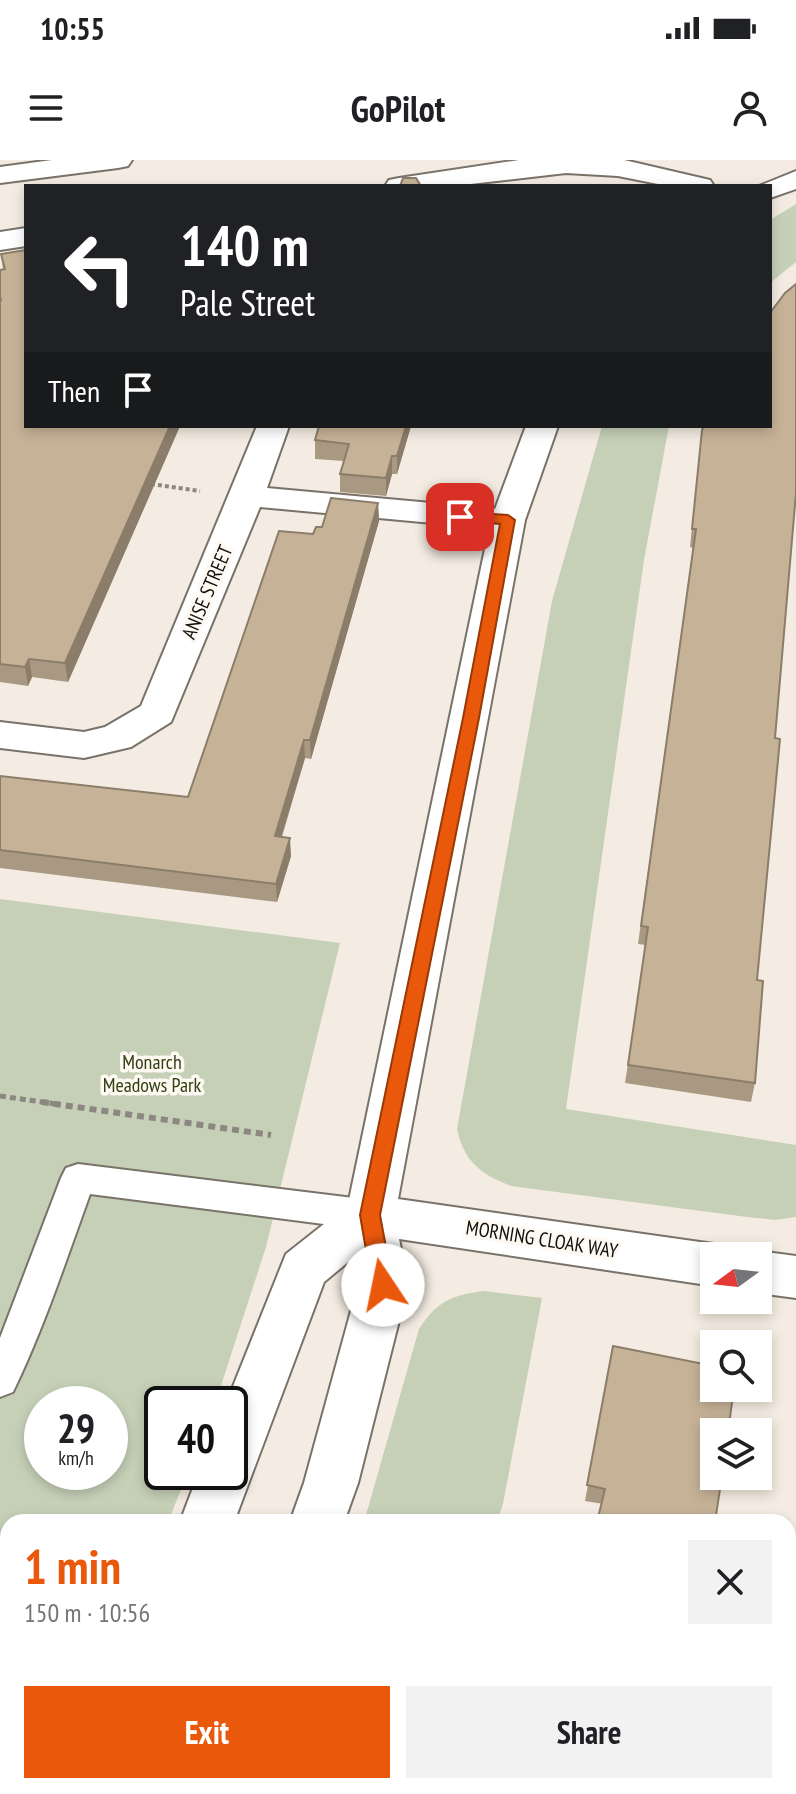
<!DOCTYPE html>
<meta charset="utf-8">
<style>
:root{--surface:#fff;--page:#f2f2f2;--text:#202124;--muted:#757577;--accent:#ea580c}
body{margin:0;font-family:"PT Sans Narrow",sans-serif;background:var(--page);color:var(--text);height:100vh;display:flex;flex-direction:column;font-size:30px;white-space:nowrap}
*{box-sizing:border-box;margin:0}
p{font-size:26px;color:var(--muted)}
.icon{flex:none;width:44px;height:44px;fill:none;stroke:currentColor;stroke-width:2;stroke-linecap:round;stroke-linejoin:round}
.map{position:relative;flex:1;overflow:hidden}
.details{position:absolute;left:0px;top:1354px;width:796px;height:280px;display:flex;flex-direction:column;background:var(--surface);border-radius:24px 24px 0 0;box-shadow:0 4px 12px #0003}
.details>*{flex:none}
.guide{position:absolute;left:24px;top:24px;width:748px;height:244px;border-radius:0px;box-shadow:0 4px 12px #0003;background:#202124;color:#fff;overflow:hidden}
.needle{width:52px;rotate:255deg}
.buttons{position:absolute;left:700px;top:1082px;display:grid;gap:16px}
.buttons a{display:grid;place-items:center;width:72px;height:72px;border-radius:0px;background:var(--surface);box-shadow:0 4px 12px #0003;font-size:40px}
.speed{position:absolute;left:24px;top:1226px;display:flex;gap:16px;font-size:40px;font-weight:700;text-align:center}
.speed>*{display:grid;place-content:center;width:104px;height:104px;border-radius:50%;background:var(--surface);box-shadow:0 4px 12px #0003;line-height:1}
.speed small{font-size:20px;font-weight:400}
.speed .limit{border:4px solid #111;border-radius:12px;background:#fff;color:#111}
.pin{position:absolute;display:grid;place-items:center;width:68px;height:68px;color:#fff;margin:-34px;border-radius:16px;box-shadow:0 4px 12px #0006}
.me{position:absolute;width:88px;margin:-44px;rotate:349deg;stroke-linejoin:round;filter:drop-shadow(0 0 6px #0008)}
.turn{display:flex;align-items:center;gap:28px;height:168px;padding:0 24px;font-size:36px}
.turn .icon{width:104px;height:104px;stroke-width:2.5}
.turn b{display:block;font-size:56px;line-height:68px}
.then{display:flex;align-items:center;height:76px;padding:0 24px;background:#0003;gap:16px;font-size:30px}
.round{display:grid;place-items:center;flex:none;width:84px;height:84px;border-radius:0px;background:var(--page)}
.summary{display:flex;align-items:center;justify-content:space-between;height:136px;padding:0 24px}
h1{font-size:48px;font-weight:600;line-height:60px;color:var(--accent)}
.button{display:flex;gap:16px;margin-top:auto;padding:16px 24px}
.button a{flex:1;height:92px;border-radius:0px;background:var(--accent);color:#fff;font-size:32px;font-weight:600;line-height:92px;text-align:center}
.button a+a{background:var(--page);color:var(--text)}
.status{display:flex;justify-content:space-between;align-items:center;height:56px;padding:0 40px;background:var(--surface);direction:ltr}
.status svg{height:22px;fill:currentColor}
header{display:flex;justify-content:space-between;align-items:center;height:104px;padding:0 24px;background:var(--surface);font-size:36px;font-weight:600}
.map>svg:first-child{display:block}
.green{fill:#c6d0b7;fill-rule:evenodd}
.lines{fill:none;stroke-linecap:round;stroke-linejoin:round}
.lane-casing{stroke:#797269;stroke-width:4}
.street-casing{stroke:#797269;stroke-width:4}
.secondary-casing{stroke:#797269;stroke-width:4}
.highway-casing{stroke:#797269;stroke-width:4}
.path-far2{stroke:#8c8780;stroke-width:4;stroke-dasharray:4 3;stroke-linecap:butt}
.path-far1{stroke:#8c8780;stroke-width:5;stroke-dasharray:6 4;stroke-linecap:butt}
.path{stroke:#8c8780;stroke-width:6;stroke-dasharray:7 5;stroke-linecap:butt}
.lane{fill:#fff;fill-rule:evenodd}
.street{fill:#fff;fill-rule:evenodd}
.secondary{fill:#fff;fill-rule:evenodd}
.highway{fill:#fff;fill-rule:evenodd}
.wall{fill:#aa9982}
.shaded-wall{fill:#8b7d6a}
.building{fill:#c6b297;stroke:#8b7d6a;stroke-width:2}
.route{fill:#ea580c;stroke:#983908;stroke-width:2}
.labels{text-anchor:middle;stroke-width:7;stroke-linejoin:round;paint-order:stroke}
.street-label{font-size:20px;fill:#13110d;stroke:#fefaf3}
.park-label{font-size:20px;fill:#314010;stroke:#fefaf3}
</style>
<div class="status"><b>10:55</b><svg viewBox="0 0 49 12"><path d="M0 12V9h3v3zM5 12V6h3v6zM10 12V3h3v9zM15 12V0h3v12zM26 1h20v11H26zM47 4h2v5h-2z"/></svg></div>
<header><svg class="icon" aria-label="menu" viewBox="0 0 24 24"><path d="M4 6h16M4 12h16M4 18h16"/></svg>GoPilot<svg class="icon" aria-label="person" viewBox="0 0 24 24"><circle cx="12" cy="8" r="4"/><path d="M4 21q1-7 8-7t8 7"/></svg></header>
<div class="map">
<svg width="796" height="1634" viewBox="0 0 796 1634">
<rect width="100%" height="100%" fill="#f4ece2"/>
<g class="green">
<polygon points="796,44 796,102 770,123 770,60"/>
<path d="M602,266H669L644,400L566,949L796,985V1057L775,1060L747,1057L511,1026C480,1014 464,1001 457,969L552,441Z"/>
<path d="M0,739L340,783L266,1087L215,1244H162V1312H188L168,1362H8V1626H47L43,1634H0ZM42,1244H110V1312H42Z"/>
<path d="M484,1131L542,1138L503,1344L497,1362H364L419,1169C437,1141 452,1135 484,1131Z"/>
<polygon points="268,1626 407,1626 404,1634 264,1634"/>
</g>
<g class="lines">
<g class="lane-casing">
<path id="lane" d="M78,1004L370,1040L383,1045L388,1055L383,1065L370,1070L90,1034C66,1100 44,1168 13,1232L0,1237V1178L61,1018L66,1008Z"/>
</g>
<g class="street-casing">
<g id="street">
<polygon points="519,0 624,0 710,20 714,26 668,26 618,16 566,13 453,26 385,26 389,20 399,18"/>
<polygon points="26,68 26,86 0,90 0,72"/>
<polygon points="257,266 289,266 267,328 508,350 520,353 525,360 520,367 508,370 260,347 171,562 131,587 84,598 0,588 0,562 84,572 105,567 141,546"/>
</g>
</g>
<g class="secondary-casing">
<g id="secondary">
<polygon points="796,11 796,29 770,38 770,26 759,26"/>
<polygon points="526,266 558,266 525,360 398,1039 714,1084 732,1090 734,1096 714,1096 714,1126 399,1079 408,1125 358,1323 344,1362 290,1362 304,1323 358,1125 353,1098 324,1122 234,1362 180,1362 199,1312 230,1312 230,1244 226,1244 286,1094 348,1045 491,360"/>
<polygon points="758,1091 796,1096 796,1138 758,1133 758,1096 744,1096"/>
<polygon points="65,1626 126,1626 123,1634 62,1634"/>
<polygon points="188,1626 248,1626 245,1634 185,1634"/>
</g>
</g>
<g class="highway-casing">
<polygon id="highway" points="52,0 132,0 128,6 118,8 0,23 0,7"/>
</g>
<polyline class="path-far2" points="151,324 200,331"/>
<polyline class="path-far1" points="0,936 56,944"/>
<polyline class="path" points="42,942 271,975"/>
<use href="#lane" class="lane"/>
<use href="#street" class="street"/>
<use href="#secondary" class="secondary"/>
<use href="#highway" class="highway"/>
</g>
<g class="wall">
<polygon points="1,94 180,266 68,522 32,517 28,526 0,522 0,110 3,109"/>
<polygon points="411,266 397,314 392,314 386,336 340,332 340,314 344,301 315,299 315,280"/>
<polygon points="700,288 775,578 757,820 755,923 751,942 625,923 646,785 638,784 693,388 690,387"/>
<polygon points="378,343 379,361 311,599 305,598 282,677 291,696 277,742 0,708 0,616 188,637 313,374 322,367"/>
<polygon points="613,1186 715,1362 585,1341"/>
</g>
<g class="shaded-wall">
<polygon points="170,266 180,266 68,522 65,503"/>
<polygon points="406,266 411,266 397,314 397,296"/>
<polygon points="392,296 392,314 386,336 386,318"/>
<polygon points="378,343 379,361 311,599 310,580"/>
<polygon points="29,499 32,517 28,526 25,507"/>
<polygon points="304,580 305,598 276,694 275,676"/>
<polygon points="290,678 291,696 277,742 276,724"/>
</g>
<g class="building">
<polygon points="403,18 416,18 421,26 400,26"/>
<polygon points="26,90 26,266 170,266 65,503 29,499 25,507 0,504 0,142 1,140 0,136 0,110 5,109 1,94"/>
<polygon points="796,124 796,333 775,578 780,579 757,820 763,821 755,923 628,905 648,767 641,766 696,369 692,369 702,270 704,266 770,266 770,153 785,133"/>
<polygon points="319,266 406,266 397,296 392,296 386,318 340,314 349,284 315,280"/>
<polygon points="331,338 378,343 310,580 304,580 275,676 290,678 276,724 0,690 0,616 188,637 279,371 313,374 316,367 322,367"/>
<polygon points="613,1186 714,1206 714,1228 734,1228 728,1272 714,1272 714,1316 722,1316 715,1362 597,1362 605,1329 587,1325"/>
</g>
<polygon class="route" points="460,352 508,355 515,360 479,558 380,1055 393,1125 390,1131 383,1134 375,1131 372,1125 360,1055 463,558 500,364 455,360 455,354"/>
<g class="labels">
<g class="street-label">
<text transform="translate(207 432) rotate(-67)" y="7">ANISE STREET</text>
<text transform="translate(542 1079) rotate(9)" y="7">MORNING CLOAK WAY</text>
</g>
<g class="park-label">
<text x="152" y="909">Monarch<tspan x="152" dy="23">Meadows Park</tspan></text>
</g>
</g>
</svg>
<div class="buttons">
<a><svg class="needle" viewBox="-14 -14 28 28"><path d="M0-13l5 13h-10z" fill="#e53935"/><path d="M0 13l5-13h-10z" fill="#757577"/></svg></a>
<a><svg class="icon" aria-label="search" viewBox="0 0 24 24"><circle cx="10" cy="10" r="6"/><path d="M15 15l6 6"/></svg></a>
<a><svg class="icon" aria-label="layers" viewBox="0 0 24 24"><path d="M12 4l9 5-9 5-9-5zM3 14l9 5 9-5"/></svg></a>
</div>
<div class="speed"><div>29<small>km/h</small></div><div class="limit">40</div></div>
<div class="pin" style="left:460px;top:357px;background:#d93025"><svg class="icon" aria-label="arrive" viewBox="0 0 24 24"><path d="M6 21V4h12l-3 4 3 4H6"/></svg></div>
<svg class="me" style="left:383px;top:1125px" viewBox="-20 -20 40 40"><circle r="19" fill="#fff"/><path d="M0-13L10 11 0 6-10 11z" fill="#ea580c"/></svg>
<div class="guide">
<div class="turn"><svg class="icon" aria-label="left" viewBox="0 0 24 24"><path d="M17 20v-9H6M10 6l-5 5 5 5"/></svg><div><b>140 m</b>Pale Street</div></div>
<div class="then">Then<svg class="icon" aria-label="arrive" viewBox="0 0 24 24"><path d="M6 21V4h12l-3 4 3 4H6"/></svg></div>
</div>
<section class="details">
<div class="summary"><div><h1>1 min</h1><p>150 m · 10:56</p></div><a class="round"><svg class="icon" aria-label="close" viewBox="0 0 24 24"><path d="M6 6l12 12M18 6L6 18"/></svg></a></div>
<div class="button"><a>Exit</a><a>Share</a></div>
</section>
</div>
